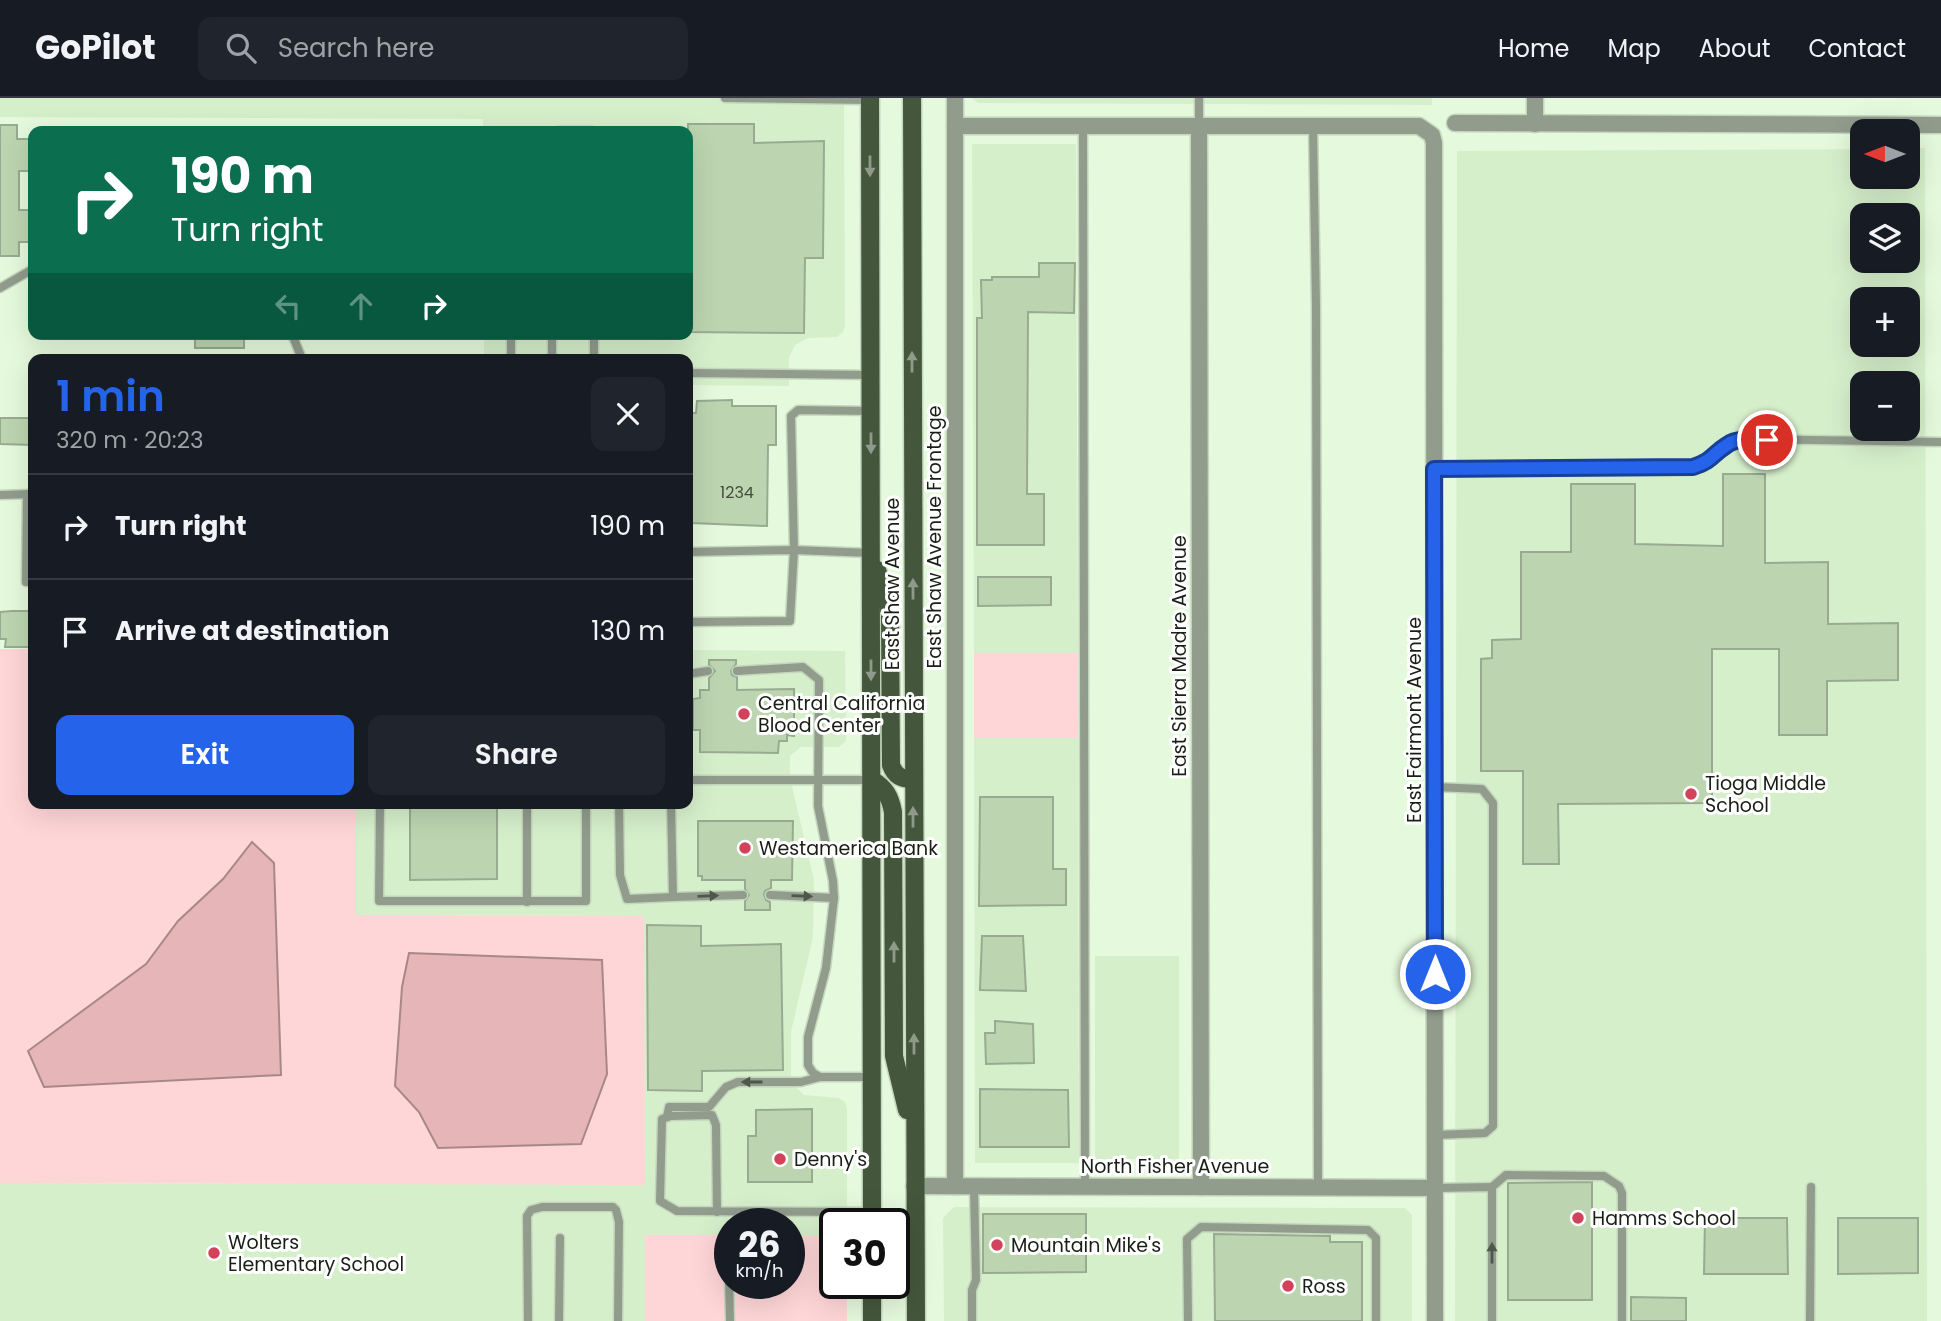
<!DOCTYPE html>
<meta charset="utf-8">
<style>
:root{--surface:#171b24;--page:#20242c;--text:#f1f3f6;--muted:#9ea1a6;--line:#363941;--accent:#2563eb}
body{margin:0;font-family:Poppins,sans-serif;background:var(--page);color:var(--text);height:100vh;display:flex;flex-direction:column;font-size:26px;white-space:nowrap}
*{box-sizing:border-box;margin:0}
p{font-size:23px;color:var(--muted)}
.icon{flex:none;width:38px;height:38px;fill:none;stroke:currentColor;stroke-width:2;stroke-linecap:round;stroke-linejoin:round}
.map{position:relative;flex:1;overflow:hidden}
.drawer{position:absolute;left:28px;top:256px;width:665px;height:455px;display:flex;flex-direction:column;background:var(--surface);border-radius:14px;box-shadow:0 7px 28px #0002}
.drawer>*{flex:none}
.top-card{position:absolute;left:28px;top:28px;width:665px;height:214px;border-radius:14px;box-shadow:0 7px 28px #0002;background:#0b6e4f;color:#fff;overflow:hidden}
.needle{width:46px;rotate:270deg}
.controls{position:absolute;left:1850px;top:21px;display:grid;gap:14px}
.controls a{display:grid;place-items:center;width:70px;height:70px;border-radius:14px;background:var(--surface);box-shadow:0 7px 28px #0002;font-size:35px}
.speed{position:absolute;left:714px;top:1110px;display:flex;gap:14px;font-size:35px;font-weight:700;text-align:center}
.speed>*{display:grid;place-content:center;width:91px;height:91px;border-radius:50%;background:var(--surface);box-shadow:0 7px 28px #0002;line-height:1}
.speed small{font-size:18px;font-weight:400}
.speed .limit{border:4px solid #111;border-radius:10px;background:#fff;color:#111}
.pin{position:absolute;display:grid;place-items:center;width:60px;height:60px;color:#fff;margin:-30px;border:4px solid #fff;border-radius:50%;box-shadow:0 2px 7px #0007}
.me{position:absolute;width:77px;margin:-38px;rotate:0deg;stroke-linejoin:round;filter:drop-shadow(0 0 5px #0008)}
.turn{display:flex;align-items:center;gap:24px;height:147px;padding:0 28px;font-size:32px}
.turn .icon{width:91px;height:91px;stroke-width:2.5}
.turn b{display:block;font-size:49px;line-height:60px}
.lanes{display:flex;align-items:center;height:66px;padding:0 28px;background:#0003;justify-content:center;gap:35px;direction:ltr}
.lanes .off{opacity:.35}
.round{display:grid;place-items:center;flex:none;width:74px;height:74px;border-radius:14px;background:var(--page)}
.summary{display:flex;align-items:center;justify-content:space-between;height:119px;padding:0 28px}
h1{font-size:42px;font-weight:600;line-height:52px;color:var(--accent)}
.primary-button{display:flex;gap:14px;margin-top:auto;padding:14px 28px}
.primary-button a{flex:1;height:80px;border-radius:14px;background:var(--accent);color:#fff;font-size:28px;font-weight:600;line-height:80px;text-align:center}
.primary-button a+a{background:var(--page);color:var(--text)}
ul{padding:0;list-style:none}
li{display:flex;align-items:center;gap:21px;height:105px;padding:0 28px;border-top:2px solid var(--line)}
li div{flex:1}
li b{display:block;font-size:26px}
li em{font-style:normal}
header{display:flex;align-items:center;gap:42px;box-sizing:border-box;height:98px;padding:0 35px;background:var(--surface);border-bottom:2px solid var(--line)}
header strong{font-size:33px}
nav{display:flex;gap:38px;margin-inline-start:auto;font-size:24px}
.search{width:490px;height:63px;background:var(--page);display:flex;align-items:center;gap:18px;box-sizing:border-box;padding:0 24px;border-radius:14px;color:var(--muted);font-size:26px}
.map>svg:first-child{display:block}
.built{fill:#d6efcb;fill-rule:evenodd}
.green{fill:#ffd6d8}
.water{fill:#e6b5b8;stroke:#a88887;stroke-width:2}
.building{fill:#bcd5b0;stroke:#98ab90;stroke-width:2}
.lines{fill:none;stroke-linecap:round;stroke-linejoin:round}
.lane-casing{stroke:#c4d6bc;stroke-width:11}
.street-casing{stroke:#c4d6bc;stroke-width:19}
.primary-casing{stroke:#c4d6bc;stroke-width:21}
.lane{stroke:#919c8d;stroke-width:8}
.street{stroke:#919c8d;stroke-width:16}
.primary{stroke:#44573c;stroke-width:18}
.oneway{fill:#8f9a8a}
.oneway2{fill:#4e574b}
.route-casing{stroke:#184099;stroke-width:18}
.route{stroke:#2563eb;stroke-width:12}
.poi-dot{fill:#d2425b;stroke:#fff;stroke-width:2.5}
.labels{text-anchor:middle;stroke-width:6;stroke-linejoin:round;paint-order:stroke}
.number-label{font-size:16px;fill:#414c3c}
.street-label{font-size:19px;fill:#181f15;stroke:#fff}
.poi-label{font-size:19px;fill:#181f15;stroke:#fff;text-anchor:start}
</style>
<header>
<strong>GoPilot</strong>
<div class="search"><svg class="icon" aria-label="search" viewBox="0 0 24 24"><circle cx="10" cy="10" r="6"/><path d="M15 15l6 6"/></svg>Search here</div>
<nav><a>Home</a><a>Map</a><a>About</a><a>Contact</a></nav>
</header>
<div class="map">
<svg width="1941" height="1223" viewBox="0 0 1941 1223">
<rect width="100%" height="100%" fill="#e5f9dc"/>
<g class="built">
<polygon points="0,0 844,0 845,227 843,234 837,239 808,240 795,247 789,260 789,288 688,287 688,261 484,261 484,236 688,236 688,33 483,33 483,21 0,19"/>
<polygon points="972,0 1432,0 1432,7 978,5"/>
<polygon points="972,46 1076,46 1078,555 974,555"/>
<path d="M1908,50H1925L1927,1223H1455L1457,53L1862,51V79H1908ZM1862,117H1908V163H1862ZM1862,201H1908V247H1862ZM1862,285H1908V331H1862Z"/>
<polygon points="688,552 845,553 846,643 839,649 801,649 790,658 790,680 814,782 813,839 791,934 791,978 793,986 804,997 839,1000 845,1004 847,1011 847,1125 835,1125 835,1138 789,1138 789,1125 730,1125 730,1137 645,1137 645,1223 0,1223 0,1085 645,1086 643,818 356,817 356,705 688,705"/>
<polygon points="974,640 1078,640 1079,1065 975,1065"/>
<rect x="1095" y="858" width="84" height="203"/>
<polygon points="954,1109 1405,1110 1412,1117 1412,1223 944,1223 943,1120"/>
</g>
<g class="green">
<polygon points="0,551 33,551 33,705 356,705 356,817 644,818 645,1087 0,1085"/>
<rect x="974" y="555" width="104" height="85"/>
<polygon points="645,1137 730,1137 730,1185 789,1185 789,1138 835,1138 835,1185 847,1185 847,1223 645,1223"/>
</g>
<g class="water">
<polygon points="252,744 274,765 281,977 44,989 28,953 146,866 178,823 223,781"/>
<polygon points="409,855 602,862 607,976 581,1046 438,1050 419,1014 395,988 402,889"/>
</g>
<g class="building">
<polygon points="688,26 754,26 754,45 824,43 823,160 805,160 804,235 688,234"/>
<polygon points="0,27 17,27 17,41 33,41 33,73 19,73 19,112 33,112 33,144 19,144 19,158 0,158"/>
<polygon points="1039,165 1075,165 1074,215 1028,214 1027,396 1044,396 1044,447 977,447 977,220 982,220 981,182 992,182 992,179 1039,179"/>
<rect x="195" y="236" width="49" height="14"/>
<polygon points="732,302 732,308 776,308 776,347 768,347 767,428 691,425 691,315 696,315 697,303"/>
<polygon points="0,320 33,320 33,347 0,346"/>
<polygon points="1723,376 1765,376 1765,465 1828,464 1828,526 1898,525 1898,582 1827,583 1827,637 1779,637 1779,551 1712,551 1712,705 1558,706 1559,766 1523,766 1523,673 1481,673 1481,561 1492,560 1492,542 1521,541 1521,454 1571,454 1571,386 1635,386 1635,446 1723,448"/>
<polygon points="978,479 1051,479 1051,507 978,508"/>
<polygon points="12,513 33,513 33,549 5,549 6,541 0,541 0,514"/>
<polygon points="709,562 736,562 736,566 731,573 732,577 737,579 737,592 794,591 794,638 787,637 787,643 779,643 778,655 700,654 700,632 693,632 693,601 700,600 700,592 709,592 709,580 715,573 709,567"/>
<polygon points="980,699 1053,699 1053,771 1066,771 1066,807 979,808"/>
<polygon points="410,705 497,705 497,781 410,782"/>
<polygon points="698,723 793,723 792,782 771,782 771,790 765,793 764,797 766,802 770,804 770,812 745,812 745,803 749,797 745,791 745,782 702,782 702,778 698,778"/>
<polygon points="647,827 701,828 701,848 781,846 783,972 702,973 702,993 648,992"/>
<polygon points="982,838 1023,838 1026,893 980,892"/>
<polygon points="995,923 1033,926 1034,965 986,966 985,935 995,935"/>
<polygon points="980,991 1068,992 1069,1049 980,1049"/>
<polygon points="812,1011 812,1084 748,1084 748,1038 756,1038 756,1012"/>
<polygon points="1592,1084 1592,1202 1508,1202 1508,1085"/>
<polygon points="983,1116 1086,1116 1086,1174 983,1175"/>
<polygon points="1705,1120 1787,1120 1788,1176 1704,1176"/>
<polygon points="1838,1120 1918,1120 1918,1175 1838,1176"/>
<polygon points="1214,1136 1330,1138 1330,1144 1362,1144 1362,1223 1215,1223"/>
<polygon points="1631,1199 1686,1200 1686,1223 1631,1223"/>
</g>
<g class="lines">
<g class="lane-casing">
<g id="lane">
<polyline points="725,0 869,2"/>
<polyline points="1199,0 1199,28"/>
<polyline points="1083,28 1085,1089"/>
<polyline points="1313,28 1316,208 1318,1090"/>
<polyline points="557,33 593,33"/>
<polyline points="0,190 33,171"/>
<polyline points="292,236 302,261"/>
<polyline points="511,236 511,261"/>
<polyline points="552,236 552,261"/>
<polyline points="594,236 594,261"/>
<polyline points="688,275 871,277"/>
<path d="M1434,371L1693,369C1714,362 1721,348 1741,341L1941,344"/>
<polyline points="27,396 26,484 33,484"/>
<polyline points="0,397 33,396"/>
<polyline points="688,454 794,452 871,455"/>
<polyline points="688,524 790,523 794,452 791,318 798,312 871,313"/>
<polyline points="737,573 803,569 819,582 818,708 833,783 834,800 826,870 808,939 808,967 813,975 820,979 872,979"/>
<polyline points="688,576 708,573"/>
<polyline points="688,682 870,682"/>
<polyline points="1435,689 1482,691 1493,705 1493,1028 1485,1035 1436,1037"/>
<polyline points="380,705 379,803 586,803 586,705"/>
<polyline points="527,705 527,804"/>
<polyline points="619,705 620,777 627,801 673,799 671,705"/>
<polyline points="770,797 834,800"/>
<polyline points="673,799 743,797"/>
<polyline points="667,1019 669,1009 709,1009 726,989 738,984 801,984 820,979"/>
<polyline points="1492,1089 1506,1077 1604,1078 1619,1088 1622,1095 1622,1223"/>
<polyline points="1435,1090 1492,1089 1492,1223"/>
<polyline points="717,1114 716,1027 712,1017 671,1018 662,1021 660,1103 677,1113 872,1114"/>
<polyline points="729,1182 730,1223"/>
<polyline points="528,1223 527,1118 531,1112 542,1109 613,1109 616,1112 619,1124 618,1223"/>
<polyline points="559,1223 560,1140"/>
<polyline points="972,1223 972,1192 976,1182 974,1088"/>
<polyline points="1188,1223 1187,1141 1201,1129 1368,1132 1376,1140 1376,1223"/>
<polyline points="1810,1223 1811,1089"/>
</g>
</g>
<g class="street-casing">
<g id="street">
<polyline points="955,0 955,1088"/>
<polyline points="1535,0 1535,26"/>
<polyline points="1455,25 1941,27"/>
<polyline points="955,28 1419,28 1432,37 1434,45 1435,1223"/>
<polyline points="1199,28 1201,1089"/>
<polyline points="914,1088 1435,1090"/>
</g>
</g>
<g class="primary-casing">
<g id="primary">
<polyline points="870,0 872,1125"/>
<polyline points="912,0 916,1223"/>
<path d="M877,472L890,514L891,667C895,678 901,681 913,681"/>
<path d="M872,682C885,690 890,698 893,714L894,958L907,1012"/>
<polyline points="872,1185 872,1223"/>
</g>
</g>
<use href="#lane" class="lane"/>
<use href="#street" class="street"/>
<use href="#primary" class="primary"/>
</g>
<defs><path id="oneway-solid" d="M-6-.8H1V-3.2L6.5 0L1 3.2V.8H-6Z" transform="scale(1.75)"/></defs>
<g class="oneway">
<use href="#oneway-solid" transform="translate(870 68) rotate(90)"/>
<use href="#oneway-solid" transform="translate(912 264) rotate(-90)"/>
<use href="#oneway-solid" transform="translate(871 345) rotate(90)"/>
<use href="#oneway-solid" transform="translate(913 491) rotate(-90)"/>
<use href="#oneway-solid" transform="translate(871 572) rotate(90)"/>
<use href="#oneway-solid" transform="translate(913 719) rotate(-90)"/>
<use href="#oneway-solid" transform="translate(894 854) rotate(-90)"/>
<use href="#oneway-solid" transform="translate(914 946) rotate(-90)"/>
</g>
<g class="oneway2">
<use href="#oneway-solid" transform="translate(708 798) rotate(-2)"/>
<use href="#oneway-solid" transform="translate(802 798) rotate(2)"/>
<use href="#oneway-solid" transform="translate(752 984) rotate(-180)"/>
<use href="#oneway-solid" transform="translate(1492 1155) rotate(-90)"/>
</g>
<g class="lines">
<g class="route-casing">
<path id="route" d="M1435,876L1434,371L1693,369C1714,362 1711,357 1727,347C1738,339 1754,342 1767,342"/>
</g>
<use href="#route" class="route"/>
</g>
<g class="poi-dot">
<circle cx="744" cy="616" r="7"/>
<circle cx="1691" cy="696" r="7"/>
<circle cx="745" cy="750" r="7"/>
<circle cx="780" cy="1061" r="7"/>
<circle cx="1578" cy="1120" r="7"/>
<circle cx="997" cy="1147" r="7"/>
<circle cx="214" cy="1155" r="7"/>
<circle cx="1288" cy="1188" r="7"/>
</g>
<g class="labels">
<g class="number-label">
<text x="737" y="400">1234</text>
</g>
<g class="street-label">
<text transform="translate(934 439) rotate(-90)" y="7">East Shaw Avenue Frontage</text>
<text transform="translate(892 486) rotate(-90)" y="7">East Shaw Avenue</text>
<text transform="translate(1179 558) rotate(-90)" y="7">East Sierra Madre Avenue</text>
<text transform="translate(1414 622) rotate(-90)" y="7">East Fairmont Avenue</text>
<text x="1175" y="1075">North Fisher Avenue</text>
</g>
<g class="poi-label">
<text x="758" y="612">Central California<tspan x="758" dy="22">Blood Center</tspan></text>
<text x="1705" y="692">Tioga Middle<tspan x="1705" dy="22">School</tspan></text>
<text x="759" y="757">Westamerica Bank</text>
<text x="794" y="1068">Denny's</text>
<text x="1592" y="1127">Hamms School</text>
<text x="228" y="1151">Wolters<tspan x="228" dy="22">Elementary School</tspan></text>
<text x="1011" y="1154">Mountain Mike's</text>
<text x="1302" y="1195">Ross</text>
</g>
</g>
</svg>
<div class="controls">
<a><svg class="needle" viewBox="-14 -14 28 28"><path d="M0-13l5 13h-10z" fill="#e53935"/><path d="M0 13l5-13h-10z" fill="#9ea1a6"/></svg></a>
<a><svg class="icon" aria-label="layers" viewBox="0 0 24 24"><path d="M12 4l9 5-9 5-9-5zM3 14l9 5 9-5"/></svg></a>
<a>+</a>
<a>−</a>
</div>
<div class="speed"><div>26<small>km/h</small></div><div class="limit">30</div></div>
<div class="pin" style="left:1767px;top:342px;background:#d93025"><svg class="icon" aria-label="arrive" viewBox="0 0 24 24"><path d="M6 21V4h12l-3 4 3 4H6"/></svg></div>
<svg class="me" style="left:1435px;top:876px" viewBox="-20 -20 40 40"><circle r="17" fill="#2563eb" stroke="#fff" stroke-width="3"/><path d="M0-11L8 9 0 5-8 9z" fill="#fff"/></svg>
<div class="top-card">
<div class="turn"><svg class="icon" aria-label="right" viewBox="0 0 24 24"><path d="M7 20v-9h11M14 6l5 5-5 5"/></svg><div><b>190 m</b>Turn right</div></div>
<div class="lanes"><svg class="icon off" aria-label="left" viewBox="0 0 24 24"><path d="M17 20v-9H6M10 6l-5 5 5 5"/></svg><svg class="icon off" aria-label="ahead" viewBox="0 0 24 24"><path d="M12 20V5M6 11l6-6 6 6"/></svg><svg class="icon" aria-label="right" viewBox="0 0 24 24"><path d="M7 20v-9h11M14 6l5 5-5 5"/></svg></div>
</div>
<section class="drawer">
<div class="summary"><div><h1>1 min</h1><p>320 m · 20:23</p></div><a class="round"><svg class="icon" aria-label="close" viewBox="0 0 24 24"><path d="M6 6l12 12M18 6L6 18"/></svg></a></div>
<ul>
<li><svg class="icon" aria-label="right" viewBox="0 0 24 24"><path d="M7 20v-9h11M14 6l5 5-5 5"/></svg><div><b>Turn right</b></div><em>190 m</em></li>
<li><svg class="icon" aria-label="arrive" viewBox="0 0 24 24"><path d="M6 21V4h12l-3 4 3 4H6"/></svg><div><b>Arrive at destination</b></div><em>130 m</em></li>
</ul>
<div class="primary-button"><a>Exit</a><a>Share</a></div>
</section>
</div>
